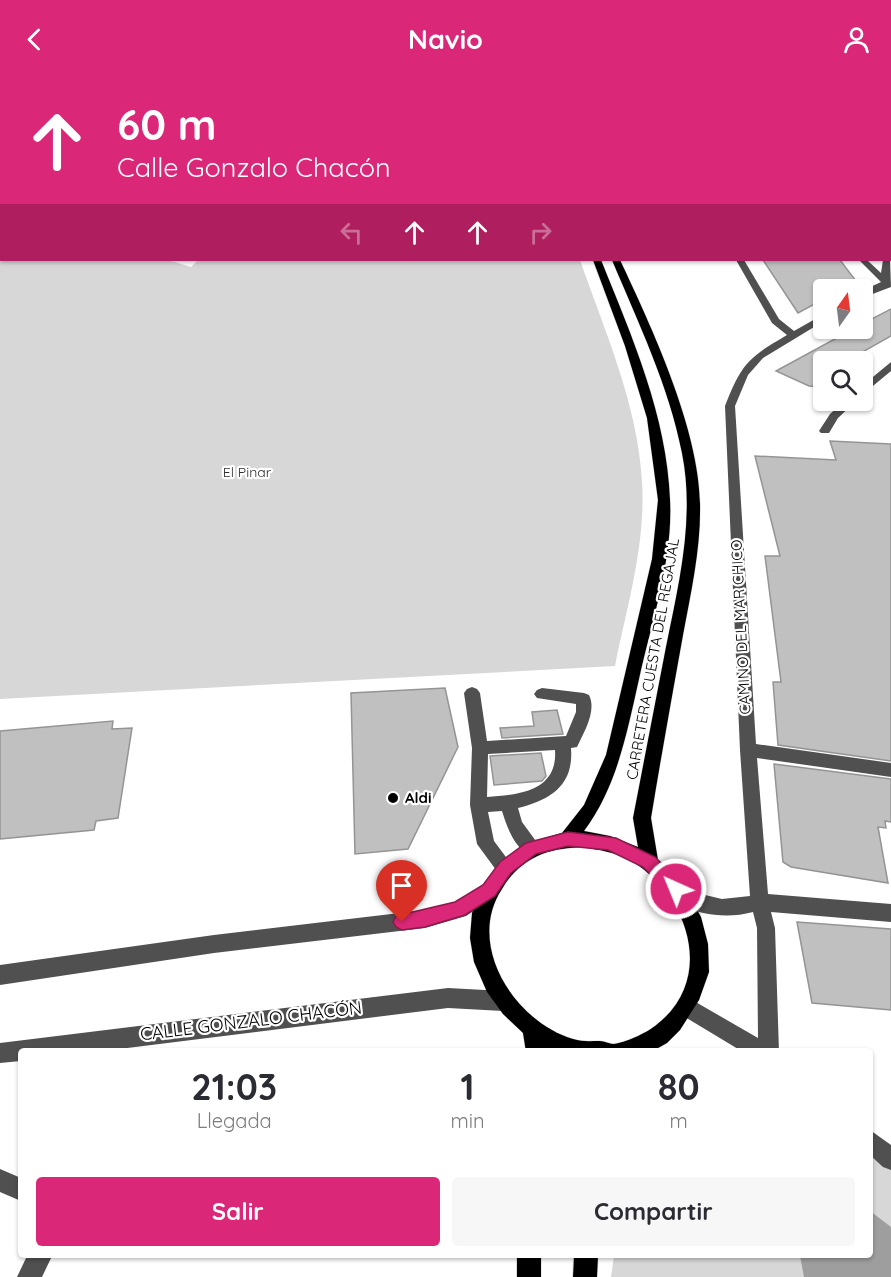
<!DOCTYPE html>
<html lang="es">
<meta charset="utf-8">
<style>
:root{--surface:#fff;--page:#f7f7f7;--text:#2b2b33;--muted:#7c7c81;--accent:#db2777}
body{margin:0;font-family:Quicksand,sans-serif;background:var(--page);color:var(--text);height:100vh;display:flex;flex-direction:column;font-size:22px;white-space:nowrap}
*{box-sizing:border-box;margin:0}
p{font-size:20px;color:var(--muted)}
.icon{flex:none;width:33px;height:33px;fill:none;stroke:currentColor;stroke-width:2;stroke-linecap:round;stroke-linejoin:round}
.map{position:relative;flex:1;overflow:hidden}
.details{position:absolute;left:18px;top:970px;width:855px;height:210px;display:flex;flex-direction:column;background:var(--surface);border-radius:6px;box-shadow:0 2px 4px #0004}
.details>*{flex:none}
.hud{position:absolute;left:0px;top:0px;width:891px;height:183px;box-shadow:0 2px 4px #0004;background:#db2777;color:#fff;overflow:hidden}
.needle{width:39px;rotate:14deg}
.tools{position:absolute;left:813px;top:201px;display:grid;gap:12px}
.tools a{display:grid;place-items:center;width:60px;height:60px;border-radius:6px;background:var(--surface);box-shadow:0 2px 4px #0004;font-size:30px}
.pin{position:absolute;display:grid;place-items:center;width:51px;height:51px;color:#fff;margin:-62px -26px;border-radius:50% 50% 50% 0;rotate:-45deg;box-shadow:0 0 6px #0007}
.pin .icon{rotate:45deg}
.me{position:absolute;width:66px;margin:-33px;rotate:316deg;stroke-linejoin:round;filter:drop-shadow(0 0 4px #0008)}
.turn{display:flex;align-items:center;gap:21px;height:126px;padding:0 18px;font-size:27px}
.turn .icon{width:78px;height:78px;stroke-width:2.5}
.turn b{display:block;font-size:42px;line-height:51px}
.lanes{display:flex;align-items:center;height:57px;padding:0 18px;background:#0003;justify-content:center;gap:30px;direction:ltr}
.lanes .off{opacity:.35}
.eta{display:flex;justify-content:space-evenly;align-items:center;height:102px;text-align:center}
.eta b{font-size:36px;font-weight:800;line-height:42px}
.action{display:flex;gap:12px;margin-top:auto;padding:12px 18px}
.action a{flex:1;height:69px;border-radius:6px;background:var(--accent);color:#fff;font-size:24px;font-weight:800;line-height:69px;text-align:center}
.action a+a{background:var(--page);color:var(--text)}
header{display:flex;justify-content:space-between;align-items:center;height:78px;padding:0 18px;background:var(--accent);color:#fff;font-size:27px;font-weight:800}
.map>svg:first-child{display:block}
.green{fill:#d7d7d7}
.water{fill:#9e9e9e}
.building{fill:#c0c0c0;stroke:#949494;stroke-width:1.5}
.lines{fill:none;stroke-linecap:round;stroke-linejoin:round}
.major-casing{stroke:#dbdbdb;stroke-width:1}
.minor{fill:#505050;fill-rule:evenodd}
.major{fill:#000;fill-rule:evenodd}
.route{fill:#db2777;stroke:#8e194d;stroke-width:1.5}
.poi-dot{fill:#000;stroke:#fff;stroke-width:2}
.labels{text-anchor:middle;stroke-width:4.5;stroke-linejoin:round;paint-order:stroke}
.far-park-label{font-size:14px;fill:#2e2e2e;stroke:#fff}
.street-label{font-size:15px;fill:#000;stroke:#fff}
.poi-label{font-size:15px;font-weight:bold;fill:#000;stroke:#fff;text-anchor:start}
.near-street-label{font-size:18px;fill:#000;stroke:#fff}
</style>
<header><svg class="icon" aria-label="back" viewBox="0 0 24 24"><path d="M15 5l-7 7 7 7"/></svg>Navio<svg class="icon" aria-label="person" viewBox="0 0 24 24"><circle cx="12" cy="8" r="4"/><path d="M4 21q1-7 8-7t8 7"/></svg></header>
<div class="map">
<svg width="891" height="1199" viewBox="0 0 891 1199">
<rect width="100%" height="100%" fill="#fff"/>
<g class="green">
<path d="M0,130L2,182H168L191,189L198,182H580C605,254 638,327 642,404C646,466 627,528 615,588L0,621Z"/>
<polygon points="870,1076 891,1090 891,1199 611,1199 614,1178 870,1178"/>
</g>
<polygon class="water" points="870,1133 891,1149 891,1199 804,1199 800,1178 870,1178"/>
<g class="building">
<polygon points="763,182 840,182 856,203 840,212 824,212 822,222 798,235"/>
<polygon points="891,231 891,258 845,284 824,284 820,309 809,308 776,293 855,250 862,250 862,246"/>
<polygon points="830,363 891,366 891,683 778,667 773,604 781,604 765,478 780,478 755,378 836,382"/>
<polygon points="445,610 458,669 408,771 355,776 351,615"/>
<polygon points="557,632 563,656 502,660 500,650 534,648 532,634"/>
<polygon points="113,643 112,651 132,650 118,740 96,743 94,752 0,761 0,653"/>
<polygon points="541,675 546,698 542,703 494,707 490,678"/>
<polygon points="774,686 891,701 891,744 885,743 886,750 878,749 888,805 791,789 783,784"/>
<polygon points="797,844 891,851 891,932 812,925"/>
</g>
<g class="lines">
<g class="major-casing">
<g id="major">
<rect x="589" y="0" width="6" height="2"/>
<polygon points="604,0 610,0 603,2"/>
<path d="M593,182H601C632,259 667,338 670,422C673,481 652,543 639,601C627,654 617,709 584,753L610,758L638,769L633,740C644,683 655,626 666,569C679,505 695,440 682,375C669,308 638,244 612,182H620C652,250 699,351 700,426C701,470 691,514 683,557C672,618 661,679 651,740L658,782L684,808L701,839L708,866L709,894L699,922L680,952L667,965L651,974H554L546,970V974H526L523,955L503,936L487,914L474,884L470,860L472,835L485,805L504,781L528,765L562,755L584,727L606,677L652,481L658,422L647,340L625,268ZM582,769C599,772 615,774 630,782C689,817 717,901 655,948C646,955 625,965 613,966C610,966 604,963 600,963C591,963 582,964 573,961C515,944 465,867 502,811C511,795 525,783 542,776C555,771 569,770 582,769Z"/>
<rect x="517" y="1178" width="24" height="21"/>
<polygon points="574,1178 598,1178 597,1199 573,1199"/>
</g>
</g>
<g class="minor">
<polygon points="144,0 151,0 142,2"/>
<polygon points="301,0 308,0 299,2"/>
<polygon points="621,0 627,0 629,2 622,2"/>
<polygon points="725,0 731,0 732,2 726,2"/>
<polygon points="818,0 834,2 820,2"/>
<polygon points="860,0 891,0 891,3 862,2"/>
<rect x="890" y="56" width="1" height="4"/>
<polygon points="891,160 891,168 890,169 890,161"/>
<polygon points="890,180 891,209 862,220 862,213 881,204 859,182 867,182 881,195 883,182"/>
<path d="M736,182H744L779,241L794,253L824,236V243L763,280L748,297L735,328L756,666L891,685V699L757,680L768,816L891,826V844L771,834L775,850L779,974H743L680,936L677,929L680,922L687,919L758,960L757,850L753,834C727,841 703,837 678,827L675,821L678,815L684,812L722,821L750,818L740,672L725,328C742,285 748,280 787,257L772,245Z"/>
<polygon points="891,284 891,293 862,317 862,308"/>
<polygon points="845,322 857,322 838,340 829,355 821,355 819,353 830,336"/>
<path d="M472,609L477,611L480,615L487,663L566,658L576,634V626L537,620L534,616L537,612L542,610L584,615L589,617C597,633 584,654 577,669L571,670C574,708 550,722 518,730L522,744L541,770L538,776L532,778C515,772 507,749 502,733L488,734L494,763L514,790L511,796L505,798L499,796L477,766L470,727L472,670L464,615L467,611ZM555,672C558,713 519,717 487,719L488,676Z"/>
<polygon points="489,804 495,807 498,813 495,819 466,838 425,850 214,875 0,907 0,887 214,857 425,832 455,824"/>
<polygon points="448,910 503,913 510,916 513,923 510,930 503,933 448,930 95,974 21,974 21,983 0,985 0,965"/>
<polygon points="870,1052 891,1067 891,1092 883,1089 870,1077"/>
<polygon points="0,1091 21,1100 21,1123 0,1114"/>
<polygon points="27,1178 52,1178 42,1199 17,1199"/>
</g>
<use href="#major" class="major"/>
</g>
<polygon class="route" points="568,754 616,760 655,779 682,805 684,811 682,816 676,819 670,816 643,789 608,772 568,768 536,776 511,795 495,818 465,837 425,849 402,852 396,849 393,844 396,838 455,824 483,807 500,784 526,765"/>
<circle class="poi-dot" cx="393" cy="720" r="6"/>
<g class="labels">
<g class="far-park-label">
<text x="247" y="399">El Pinar</text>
</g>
<g class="street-label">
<text transform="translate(741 549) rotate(-93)" y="5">CAMINO DEL MAR CHICO</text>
<text transform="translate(653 581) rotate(-80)" y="5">CARRETERA CUESTA DEL REGAJAL</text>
</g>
<g class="poi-label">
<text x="405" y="725">Aldi</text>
</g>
<g class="near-street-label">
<text transform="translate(251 943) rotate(-7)" y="6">CALLE GONZALO CHACÓN</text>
</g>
</g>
</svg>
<div class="tools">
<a><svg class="needle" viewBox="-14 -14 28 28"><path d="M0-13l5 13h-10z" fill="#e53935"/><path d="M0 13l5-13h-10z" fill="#7c7c81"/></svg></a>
<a><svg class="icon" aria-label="search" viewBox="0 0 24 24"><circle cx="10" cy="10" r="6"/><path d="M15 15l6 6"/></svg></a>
</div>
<div class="pin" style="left:402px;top:844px;background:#d93025"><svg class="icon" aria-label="arrive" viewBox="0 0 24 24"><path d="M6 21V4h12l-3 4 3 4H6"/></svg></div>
<svg class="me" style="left:676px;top:811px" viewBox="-20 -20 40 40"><circle r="17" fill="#db2777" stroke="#fff" stroke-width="3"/><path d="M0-11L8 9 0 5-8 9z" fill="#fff"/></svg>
<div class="hud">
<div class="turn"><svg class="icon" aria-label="ahead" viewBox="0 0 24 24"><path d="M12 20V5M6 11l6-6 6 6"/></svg><div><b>60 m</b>Calle Gonzalo Chacón</div></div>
<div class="lanes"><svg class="icon off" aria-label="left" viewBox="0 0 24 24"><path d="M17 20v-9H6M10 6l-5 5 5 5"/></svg><svg class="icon" aria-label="ahead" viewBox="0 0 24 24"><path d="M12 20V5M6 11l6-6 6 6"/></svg><svg class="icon" aria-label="ahead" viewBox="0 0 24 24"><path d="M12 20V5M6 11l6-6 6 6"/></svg><svg class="icon off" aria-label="right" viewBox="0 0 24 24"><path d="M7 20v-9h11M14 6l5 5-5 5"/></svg></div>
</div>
<section class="details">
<div class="eta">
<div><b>21:03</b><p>Llegada</p></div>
<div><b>1</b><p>min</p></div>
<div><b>80</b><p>m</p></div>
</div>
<div class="action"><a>Salir</a><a>Compartir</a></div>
</section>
</div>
